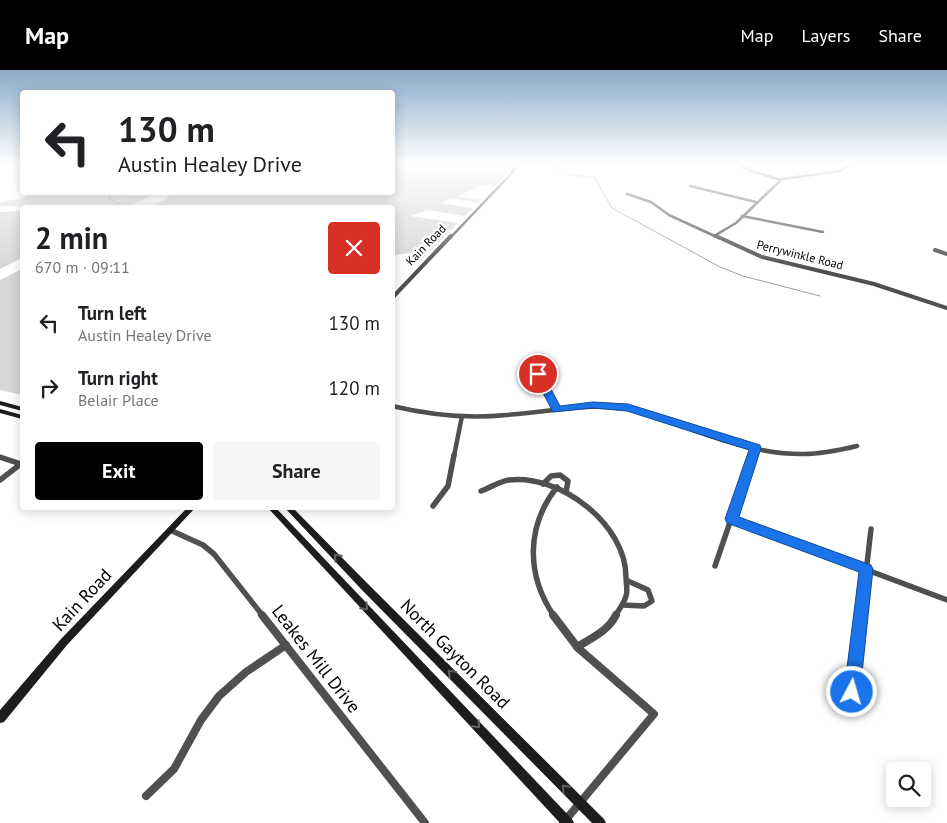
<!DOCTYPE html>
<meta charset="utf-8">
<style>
:root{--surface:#fff;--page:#f6f6f6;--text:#202124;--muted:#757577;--accent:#000}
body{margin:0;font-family:"PT Sans",sans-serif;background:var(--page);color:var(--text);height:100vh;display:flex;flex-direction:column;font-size:19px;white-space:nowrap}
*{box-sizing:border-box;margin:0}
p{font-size:16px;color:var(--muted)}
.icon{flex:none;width:28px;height:28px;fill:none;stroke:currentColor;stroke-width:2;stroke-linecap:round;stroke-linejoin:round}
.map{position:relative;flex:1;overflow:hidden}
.sheet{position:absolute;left:20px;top:135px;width:375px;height:305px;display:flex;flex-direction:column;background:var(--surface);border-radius:5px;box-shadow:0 2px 12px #0003}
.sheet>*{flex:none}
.top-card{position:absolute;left:20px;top:20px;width:375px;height:105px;border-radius:5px;box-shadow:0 2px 12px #0003;background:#fff;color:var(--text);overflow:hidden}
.tools{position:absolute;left:886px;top:692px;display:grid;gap:10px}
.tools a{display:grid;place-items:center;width:45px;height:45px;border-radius:5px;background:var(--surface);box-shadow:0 2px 12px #0003;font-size:25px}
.pin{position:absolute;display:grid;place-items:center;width:42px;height:42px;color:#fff;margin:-21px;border:2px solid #fff;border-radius:50%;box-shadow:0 1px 5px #0007}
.me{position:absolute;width:55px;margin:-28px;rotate:6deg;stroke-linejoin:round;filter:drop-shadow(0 0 4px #0008)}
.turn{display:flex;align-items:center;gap:18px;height:105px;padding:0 15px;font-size:22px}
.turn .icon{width:65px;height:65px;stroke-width:2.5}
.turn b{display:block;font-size:35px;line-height:42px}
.round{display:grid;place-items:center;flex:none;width:52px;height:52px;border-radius:5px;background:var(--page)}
.head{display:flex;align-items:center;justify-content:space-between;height:85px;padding:0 15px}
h1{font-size:30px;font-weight:700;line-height:38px}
.cta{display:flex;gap:10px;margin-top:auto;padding:10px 15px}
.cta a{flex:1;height:58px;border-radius:5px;background:var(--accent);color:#fff;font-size:20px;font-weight:700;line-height:58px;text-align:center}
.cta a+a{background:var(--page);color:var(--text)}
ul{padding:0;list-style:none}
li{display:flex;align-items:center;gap:15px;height:65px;padding:0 15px}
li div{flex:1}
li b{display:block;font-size:19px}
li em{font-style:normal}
header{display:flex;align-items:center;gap:30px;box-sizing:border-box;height:70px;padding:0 25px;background:var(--accent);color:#fff}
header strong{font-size:24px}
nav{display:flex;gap:28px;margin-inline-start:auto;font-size:18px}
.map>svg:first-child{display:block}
.green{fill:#d7d7d7}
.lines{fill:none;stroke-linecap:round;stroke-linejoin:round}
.stream{stroke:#9e9e9e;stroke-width:1}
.street-far4{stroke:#505050;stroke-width:2.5}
.street-far3{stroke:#505050;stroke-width:4}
.street-far2{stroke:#505050;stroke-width:4.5}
.street-far1{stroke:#505050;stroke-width:5.5}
.street{stroke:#505050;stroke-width:8}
.secondary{fill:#1d1d1d;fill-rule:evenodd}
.oneway{stroke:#616161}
.route{fill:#1a73e8;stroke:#114b97}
.labels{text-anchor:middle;stroke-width:5;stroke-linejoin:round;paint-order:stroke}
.far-street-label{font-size:12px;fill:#000;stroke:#fff}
.near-street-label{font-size:18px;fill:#000;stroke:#fff}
</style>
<header>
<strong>Map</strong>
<nav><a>Map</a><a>Layers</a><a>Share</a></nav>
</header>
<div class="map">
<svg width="947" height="753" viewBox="0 0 947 753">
<rect width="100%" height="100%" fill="#fff"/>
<g class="green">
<polygon points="393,93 510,93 508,104 495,117 480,115 457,127 481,130 478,133 452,128 441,133 473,138 465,146 428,140 410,146 458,153 430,181 393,185 392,138 149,137 164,130 173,123 392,122"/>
<path d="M119,123L134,126L156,123L128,137L0,136V133C9,129 18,131 27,126V123Z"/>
<polygon points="22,141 22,188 0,199 0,142"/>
<polygon points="22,199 22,325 0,320 0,210"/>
</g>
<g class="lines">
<g class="stream">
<polyline points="552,93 557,95 558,100 566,104 595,108 612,138 720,197 743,206 820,226"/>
<polyline points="111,122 109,128 126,138"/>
</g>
<g class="street-far4">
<polyline points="735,93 752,101 781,110"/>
<polyline points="690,116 756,132"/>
<polyline points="627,124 651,132 669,145 719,168"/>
<polyline points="742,146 823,162"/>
<polyline points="714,166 736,153 782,109 840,101 853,93"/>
<polyline points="450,168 509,106 514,100 515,93"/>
</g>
<g class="street-far3">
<polyline points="716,166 762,187 874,214 947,238"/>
<polyline points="935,180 947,184"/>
<polyline points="392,228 451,166"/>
</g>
<g class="street-far2">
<polyline points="538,304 556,339"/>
<path d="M392,336C430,345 467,349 506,345C547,342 586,333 628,338C685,355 744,385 804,384C822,384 840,380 857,376"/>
<polyline points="454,386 462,346"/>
<polyline points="752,386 755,378"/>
</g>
<g class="street-far1">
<polyline points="0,387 21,394"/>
<polyline points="0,410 22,393"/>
<polyline points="543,414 551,406 560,405 568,411 566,422"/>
<path d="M481,421C490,418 500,411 509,410C560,404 626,454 626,507C626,513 628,521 626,526C624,533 619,540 615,546"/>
<polyline points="433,436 448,416 454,385"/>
<polyline points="731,449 947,530"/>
<polyline points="170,460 203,475 214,484 263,546"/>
<polyline points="715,496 753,385"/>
<polyline points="623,535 644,536 652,531 648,520 628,511"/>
<path d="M554,546C526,505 526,456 557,417"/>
<polyline points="861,546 871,459"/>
</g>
<g class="street">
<polyline points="262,545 425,753"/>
<polyline points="553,545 578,578 654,644 563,753"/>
<path d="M577,577C592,568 608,561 616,545"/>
<polyline points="852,622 861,545"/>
<polyline points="146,726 174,699 201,650 219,626 246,602 286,575"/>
</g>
<g class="secondary">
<polygon points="0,331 22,337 22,341 0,335"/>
<polygon points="0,339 22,345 22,349 0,343"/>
<polygon points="187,438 195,438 67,575 4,652 0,653 0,640 61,569"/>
<polygon points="268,438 276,438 572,749 574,753 560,753"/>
<polygon points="285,438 293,438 368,514 604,749 606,753 592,753 362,520"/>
</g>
</g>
<defs><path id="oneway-chevron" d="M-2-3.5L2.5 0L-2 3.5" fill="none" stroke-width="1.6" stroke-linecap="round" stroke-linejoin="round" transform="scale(1.25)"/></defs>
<g class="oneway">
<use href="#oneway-chevron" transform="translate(337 487) rotate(-133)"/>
<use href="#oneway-chevron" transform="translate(365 537) rotate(47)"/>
<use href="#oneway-chevron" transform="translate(451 603) rotate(-135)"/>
<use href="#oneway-chevron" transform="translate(477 655) rotate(47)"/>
<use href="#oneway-chevron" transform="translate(565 718) rotate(-134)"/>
</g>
<linearGradient id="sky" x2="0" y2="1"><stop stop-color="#8aabca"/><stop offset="0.47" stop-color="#fff"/><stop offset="1" stop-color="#fff" stop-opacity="0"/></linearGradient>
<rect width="947" height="199" fill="url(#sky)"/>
<polygon class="route" points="538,301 543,304 560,336 593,332 628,334 760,375 761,378 739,447 871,495 873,499 860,622 858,628 852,630 846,628 844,622 859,502 727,453 725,449 749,380 627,341 593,338 553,342 533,304"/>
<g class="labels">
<g class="far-street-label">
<text transform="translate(426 175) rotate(-46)" y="4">Kain Road</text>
<text transform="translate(800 185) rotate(14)" y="4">Perrywinkle Road</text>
</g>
<g class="near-street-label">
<text transform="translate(82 530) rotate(-47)" y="6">Kain Road</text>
<text transform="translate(455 584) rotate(45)" y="6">North Gayton Road</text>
<text transform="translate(316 589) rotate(52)" y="6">Leakes Mill Drive</text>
</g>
</g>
</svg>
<div class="tools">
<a><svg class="icon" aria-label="search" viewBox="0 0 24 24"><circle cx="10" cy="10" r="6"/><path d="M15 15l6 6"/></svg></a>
</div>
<div class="pin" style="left:538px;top:304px;background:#d93025"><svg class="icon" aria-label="arrive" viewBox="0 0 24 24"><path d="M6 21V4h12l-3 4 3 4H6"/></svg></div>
<svg class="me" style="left:852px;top:622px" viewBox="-20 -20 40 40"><circle r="17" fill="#1a73e8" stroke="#fff" stroke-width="3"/><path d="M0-11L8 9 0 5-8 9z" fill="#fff"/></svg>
<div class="top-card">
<div class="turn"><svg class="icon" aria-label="left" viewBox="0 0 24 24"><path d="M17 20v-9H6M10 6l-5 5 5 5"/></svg><div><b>130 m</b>Austin Healey Drive</div></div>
</div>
<section class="sheet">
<div class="head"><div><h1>2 min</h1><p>670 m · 09:11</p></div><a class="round" style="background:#d93025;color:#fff"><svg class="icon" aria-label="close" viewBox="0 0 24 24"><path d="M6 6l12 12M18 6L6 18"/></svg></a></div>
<ul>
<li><svg class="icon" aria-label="left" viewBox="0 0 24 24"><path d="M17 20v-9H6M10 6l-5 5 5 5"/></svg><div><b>Turn left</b><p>Austin Healey Drive</p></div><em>130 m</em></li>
<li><svg class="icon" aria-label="right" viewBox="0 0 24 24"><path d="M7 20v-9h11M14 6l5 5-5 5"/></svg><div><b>Turn right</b><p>Belair Place</p></div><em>120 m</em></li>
</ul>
<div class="cta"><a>Exit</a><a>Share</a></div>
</section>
</div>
